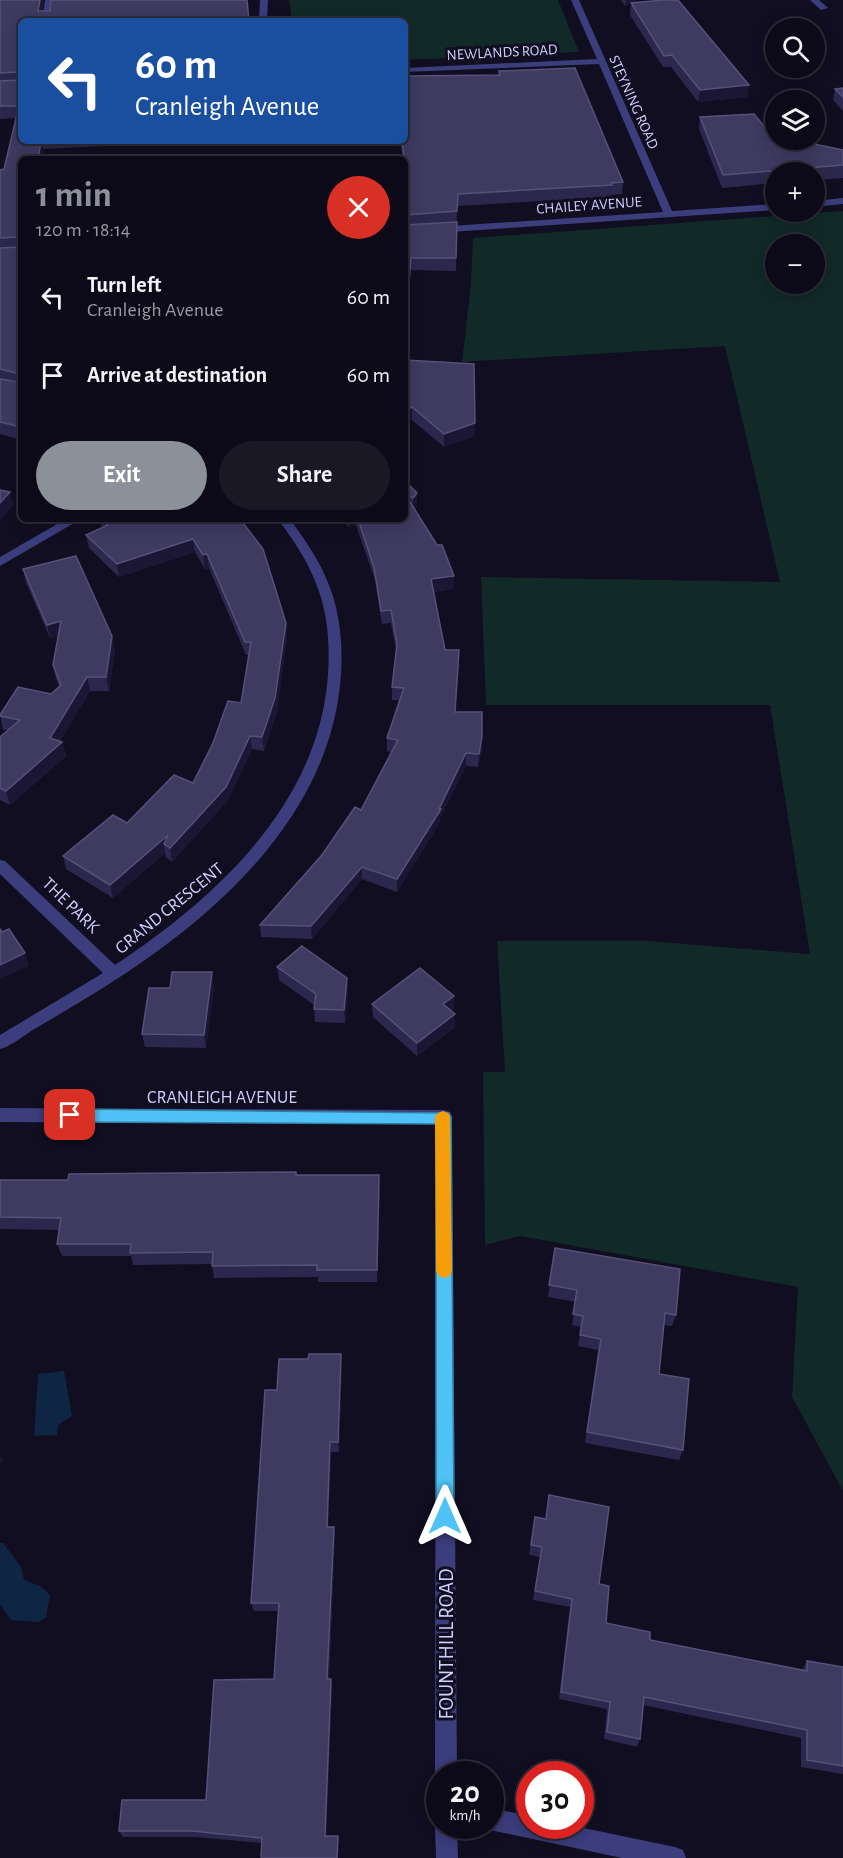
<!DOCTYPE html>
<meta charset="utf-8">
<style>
:root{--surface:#0c0a18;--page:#1a1825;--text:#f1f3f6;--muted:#9a9aa2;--line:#2c2b37;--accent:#8c9099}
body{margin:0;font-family:"Alegreya Sans",sans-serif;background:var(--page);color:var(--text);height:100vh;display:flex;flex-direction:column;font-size:22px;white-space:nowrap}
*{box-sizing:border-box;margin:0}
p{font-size:20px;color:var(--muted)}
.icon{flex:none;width:33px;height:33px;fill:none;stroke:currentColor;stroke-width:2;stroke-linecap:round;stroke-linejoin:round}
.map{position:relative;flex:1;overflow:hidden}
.panel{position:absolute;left:18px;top:156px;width:390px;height:366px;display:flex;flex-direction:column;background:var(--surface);border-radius:9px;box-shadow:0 3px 15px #0003,0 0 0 2px var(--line)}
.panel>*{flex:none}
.top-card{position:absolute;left:18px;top:18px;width:390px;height:126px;border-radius:9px;box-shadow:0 3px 15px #0003,0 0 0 2px var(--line);background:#1a4fa0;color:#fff;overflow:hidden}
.controls{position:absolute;left:765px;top:18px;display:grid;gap:12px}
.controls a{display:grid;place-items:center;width:60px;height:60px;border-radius:50%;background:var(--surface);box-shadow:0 3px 15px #0003,0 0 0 2px var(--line);font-size:30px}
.speed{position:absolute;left:426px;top:1761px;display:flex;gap:12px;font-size:30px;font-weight:700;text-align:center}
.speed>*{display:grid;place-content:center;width:78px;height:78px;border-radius:50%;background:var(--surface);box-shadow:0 3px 15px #0003,0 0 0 2px var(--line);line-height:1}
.speed small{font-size:15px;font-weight:400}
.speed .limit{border:9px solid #d22;background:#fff;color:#111}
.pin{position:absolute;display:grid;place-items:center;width:51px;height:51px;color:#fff;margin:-26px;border-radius:12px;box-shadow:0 3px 9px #0006}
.me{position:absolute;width:66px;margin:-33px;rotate:0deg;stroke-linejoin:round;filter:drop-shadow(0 0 4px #0008)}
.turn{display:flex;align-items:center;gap:21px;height:126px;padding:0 18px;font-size:27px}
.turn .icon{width:78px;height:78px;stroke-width:2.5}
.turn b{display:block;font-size:42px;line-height:51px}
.round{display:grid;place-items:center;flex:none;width:63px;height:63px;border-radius:32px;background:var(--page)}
.head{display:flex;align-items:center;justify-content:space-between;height:102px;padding:0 18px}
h1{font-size:36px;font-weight:700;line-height:45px;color:var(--accent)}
.primary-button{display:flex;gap:12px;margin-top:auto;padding:12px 18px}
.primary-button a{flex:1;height:69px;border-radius:36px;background:var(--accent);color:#fff;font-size:24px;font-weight:700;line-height:69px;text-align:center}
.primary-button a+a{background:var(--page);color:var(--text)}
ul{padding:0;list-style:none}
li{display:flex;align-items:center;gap:18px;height:78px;padding:0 18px}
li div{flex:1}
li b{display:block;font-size:22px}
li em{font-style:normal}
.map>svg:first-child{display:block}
.green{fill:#112927;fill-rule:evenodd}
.water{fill:#0e2643}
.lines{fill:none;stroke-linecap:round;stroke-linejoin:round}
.street{fill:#3b3d7d;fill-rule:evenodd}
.wall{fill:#2c284d}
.shaded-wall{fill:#1a1633}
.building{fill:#3e3a60;stroke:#555179;stroke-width:1.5}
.route{fill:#4fc3f7;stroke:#337fa1;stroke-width:1.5}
.slow{fill:#f59e0b}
.labels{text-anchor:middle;stroke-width:6;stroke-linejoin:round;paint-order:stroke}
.far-street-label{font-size:15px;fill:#d1cffd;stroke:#100e20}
.street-label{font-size:18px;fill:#d1cffd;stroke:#100e20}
.near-street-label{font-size:21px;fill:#d1cffd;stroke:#100e20}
</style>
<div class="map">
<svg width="843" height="1858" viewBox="0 0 843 1858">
<rect width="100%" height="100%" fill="#100e20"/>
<g class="green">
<polygon points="289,0 558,0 579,52 405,60 405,21 292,21"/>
<path d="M843,211V1491L792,1397L798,1287L520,1236L485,1245L483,1072H505L497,941H648L810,954L770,705H486L481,577L780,582L725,346L462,362L471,283L473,238ZM776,244H814V284H776Z"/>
</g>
<g class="water">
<polygon points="64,1371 72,1416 58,1425 57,1435 34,1436 38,1374"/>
<polygon points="0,1543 3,1543 21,1567 24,1580 40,1586 50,1595 46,1617 39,1622 11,1620 0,1604"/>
</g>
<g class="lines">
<g class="street">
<polygon points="45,0 53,0 50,21 42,21"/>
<polygon points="260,0 268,0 267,21 259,21"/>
<polygon points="571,0 579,0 672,211 776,204 776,210 405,235 405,229 663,212 599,64 405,72 405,68 597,59"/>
<polygon points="810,0 819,0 828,8 821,10"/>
<polygon points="843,198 843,204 814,207 814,201"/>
<polygon points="66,519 81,519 0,566 0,557"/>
<path d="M278,519H290C305,540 320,561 329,585C340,613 343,644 341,674C332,819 208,924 93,994C73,1006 52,1019 31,1031C21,1038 11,1046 0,1049V1035L103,973L0,874V860L5,861L115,965C216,898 319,804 328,675C330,645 328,614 317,586C308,561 293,540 278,519Z"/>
<polygon points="0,1108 444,1110 450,1112 452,1117 457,1774 440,1774 440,1782 435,1774 436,1124 0,1122"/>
<polygon points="490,1808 530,1816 530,1826 574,1826 675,1847 683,1850 686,1858 622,1858 490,1830 482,1826 490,1826"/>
<polygon points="438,1818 440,1826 457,1826 458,1858 436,1858 435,1826"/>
</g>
</g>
<g class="wall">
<polygon points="0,0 43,0 42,11 50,11 247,0 21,141 125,141 125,145 43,149 42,159 21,159 21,440 0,434 0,170 4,169 16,118 0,119"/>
<polygon points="621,0 636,0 625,6"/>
<polygon points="631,3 747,97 698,102 671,67 663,67 630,15"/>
<polygon points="499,71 623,182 622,194 611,195 611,197 457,206 456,271 411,270 405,342 405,159 403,159 400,141 405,141 498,75"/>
<polygon points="843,88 843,111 833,100 835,89"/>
<polygon points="700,117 777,142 843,150 843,178 814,180 814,172 776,172 776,183 722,188 699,129"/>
<polygon points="405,360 475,423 475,436 444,447 412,420"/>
<polygon points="405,481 417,493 417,507 415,509 454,576 454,589 434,592 445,650 459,663 455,712 482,737 482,750 478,767 466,766 440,818 440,822 397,892 362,879 312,939 261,937 260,925 361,810 392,752 387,751 387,738 399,700 392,700 392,687 396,651 391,623 382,624 375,580 356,525 348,527 342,519 405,519"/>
<polygon points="100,519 240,519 286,623 287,637 277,711 264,751 252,749 228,800 172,862 166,857 165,853 113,898 66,869 63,856 127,823 193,783 241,703 248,655 246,655 209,568 205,569 195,552 119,577 89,548 86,535 102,528"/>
<polygon points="23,569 112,636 115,650 109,691 90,691 60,741 62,742 66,756 10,805 0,800 0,737 8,730 3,730 0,715 51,694 59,687 56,679 53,665 58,636 50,638 26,583"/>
<polygon points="277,967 348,991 345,1023 315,1022 314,1005 279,980"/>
<polygon points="214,986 206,1048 145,1047 142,1034 170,988"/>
<polygon points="372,1004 454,1009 451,1011 455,1014 455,1027 417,1056 373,1017"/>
<polygon points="296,1175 380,1187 377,1282 318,1282 318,1277 214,1278 212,1264 133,1265 131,1256 62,1256 57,1244 60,1230 0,1229 0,1180 68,1180"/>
<polygon points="555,1248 676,1315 672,1326 664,1325 659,1374 683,1450 679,1460 585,1443 598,1350 578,1346 581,1327 572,1325 576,1302 548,1297"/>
<polygon points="341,1354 342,1365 339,1452 331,1452 328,1527 334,1527 335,1536 329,1679 331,1679 332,1687 326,1836 338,1836 339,1842 262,1843 195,1837 123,1837 119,1831 206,1800 274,1679 278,1611 254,1611 251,1603 277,1390 308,1359"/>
<polygon points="535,1517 599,1584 606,1623 650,1640 802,1670 807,1661 843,1667 843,1774 801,1767 801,1738 643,1705 640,1739 637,1747 604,1739 607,1709 559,1699 570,1607 533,1600 540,1557 529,1555"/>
</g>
<g class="shaded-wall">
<polygon points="40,0 43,0 40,21 38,11"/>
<polygon points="626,0 636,0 625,6"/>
<polygon points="749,85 747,97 698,102 700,90"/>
<polygon points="41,141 42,141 43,149 42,159 38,159"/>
<polygon points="411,258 411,270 405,342 405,328"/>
<polygon points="412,407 412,420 405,424 405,411"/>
<polygon points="475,423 475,436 444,447 444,434"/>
<polygon points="10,492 14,505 0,520 0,503"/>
<polygon points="417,493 417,507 414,511 413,498"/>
<polygon points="348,519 356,519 356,525 348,527"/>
<polygon points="193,539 195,552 119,577 117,564"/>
<polygon points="207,554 209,568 205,569 203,555"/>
<polygon points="454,576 454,589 431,592 431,579"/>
<polygon points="61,621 64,635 50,638 47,625"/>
<polygon points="286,623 287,637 277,711 264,751 262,737"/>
<polygon points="112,636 115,650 109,691 106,677"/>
<polygon points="459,650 459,663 454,725 455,712"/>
<polygon points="87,677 90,691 55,749 62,742 66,756 10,805 6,791 50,738"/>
<polygon points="250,736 252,749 228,800 172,862 170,848 164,844 165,853 113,898 110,885"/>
<polygon points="482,737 482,750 478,767 479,754"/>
<polygon points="466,753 466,766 440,818 440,822 397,892 397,879 439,809"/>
<polygon points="362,867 362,879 312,939 311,926"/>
<polygon points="25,953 29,966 0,979 0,965"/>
<polygon points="212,972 214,986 206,1048 204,1035"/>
<polygon points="347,978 348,991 345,1023 344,1010"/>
<polygon points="454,996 454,1009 443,1017 443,1004"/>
<polygon points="455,1014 455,1027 417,1056 417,1043"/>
<polygon points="379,1175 380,1187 377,1282 377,1270"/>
<polygon points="341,1354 342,1365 339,1452 338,1442"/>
<polygon points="330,1442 331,1452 328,1536 327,1527"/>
<polygon points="0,1456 3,1462 0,1464"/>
<polygon points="334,1527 335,1536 328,1687 327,1679"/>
<polygon points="331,1679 332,1687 326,1842 325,1836"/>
<polygon points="338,1836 339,1842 338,1858 337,1858"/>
</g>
<g class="building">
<polygon points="0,0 40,0 38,11 50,11 51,0 247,0 249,21 21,21 21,74 19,72 0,73"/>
<polygon points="663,0 678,0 749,85 700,90 672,55 664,56 631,3"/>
<polygon points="575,68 623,182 611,183 612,185 458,194 457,211 405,215 405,173 406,173 402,141 405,141 405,76 500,75 499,71"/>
<polygon points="21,75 21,141 41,141 38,159 21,159 21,427 0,422 0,379 18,382 20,374 0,369 0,248 20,247 21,239 18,237 0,238 0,170 4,169 19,106 0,106 0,81 20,80"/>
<polygon points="843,88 843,97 835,89"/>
<polygon points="754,114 777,142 795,140 843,150 843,165 723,175 700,117"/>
<polygon points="457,222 456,258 411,258 405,328 405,225"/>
<polygon points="405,360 474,364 475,423 444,434 412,407 405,411"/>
<polygon points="405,481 417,493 413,498 405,494 437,545 442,545 454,576 431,579 445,650 459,650 455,712 482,712 482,737 479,754 466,753 439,809 441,809 397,879 362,867 311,926 260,925 322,855 355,807 361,810 398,740 387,738 404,688 392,687 397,644 391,610 381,611 374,567 358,519 405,519"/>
<polygon points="0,490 10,492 0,503"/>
<polygon points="100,519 240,519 263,549 286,623 275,698 262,737 250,736 226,787 170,848 164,844 168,835 110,885 63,856 113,815 127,823 174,775 193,783 213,743 228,701 241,703 251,642 245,642 207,554 203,555 193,539 117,564 86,535 108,525"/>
<polygon points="76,556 112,636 106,677 87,677 50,738 62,742 6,791 0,788 0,737 20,720 0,716 0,715 18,687 51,694 61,685 53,665 61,621 47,625 23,569"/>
<polygon points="0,929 2,932 9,929 25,953 0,965"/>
<polygon points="302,946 347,978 344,1010 314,1009 316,994 277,967"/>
<polygon points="420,968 454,996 443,1004 455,1014 417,1043 372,1004"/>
<polygon points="172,972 212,972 204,1035 142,1034 149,988 170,988"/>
<polygon points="296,1172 296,1175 379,1175 377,1270 317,1270 317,1265 212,1266 213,1252 130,1253 131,1244 57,1244 61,1218 0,1217 0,1180 68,1180 69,1174"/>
<polygon points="555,1248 680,1269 676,1315 665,1313 659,1374 689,1379 683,1450 587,1432 601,1339 580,1335 583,1316 573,1314 577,1290 549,1285"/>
<polygon points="309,1354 341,1354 338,1442 330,1442 327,1527 334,1527 327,1679 331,1679 325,1836 338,1836 337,1858 261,1858 262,1838 192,1831 119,1831 122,1800 206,1800 214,1680 274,1679 279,1603 251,1603 265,1390 277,1390 279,1359 308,1359"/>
<polygon points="549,1495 609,1507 599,1584 609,1586 606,1623 650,1632 650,1640 807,1671 807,1661 843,1667 843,1766 807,1760 807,1730 644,1697 640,1739 607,1732 610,1702 561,1692 572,1599 535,1591 542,1547 531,1545 535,1517 546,1519"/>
</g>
<polygon class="route" points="70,1109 449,1113 451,1117 454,1516 452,1523 445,1525 439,1523 436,1516 436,1124 70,1122 65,1120 63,1115 65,1111"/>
<polygon class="slow" points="443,1111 448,1113 450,1117 452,1271 450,1276 444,1278 439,1276 436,1271 435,1117 438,1113"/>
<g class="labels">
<g class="far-street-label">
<text transform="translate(502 52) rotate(-3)" y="5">NEWLANDS ROAD</text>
<text transform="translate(634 102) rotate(66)" y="5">STEYNING ROAD</text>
<text transform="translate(589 205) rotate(-4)" y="5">CHAILEY AVENUE</text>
</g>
<g class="street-label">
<text transform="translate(71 905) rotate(44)" y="6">THE PARK</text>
<text transform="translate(169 908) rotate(-39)" y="6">GRAND CRESCENT</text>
<text x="222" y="1103">CRANLEIGH AVENUE</text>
</g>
<g class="near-street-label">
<text transform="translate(446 1644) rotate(-90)" y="7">FOUNTHILL ROAD</text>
</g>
</g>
</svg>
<div class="controls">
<a><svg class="icon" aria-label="search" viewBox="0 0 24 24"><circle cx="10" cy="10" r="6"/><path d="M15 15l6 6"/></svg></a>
<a><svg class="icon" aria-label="layers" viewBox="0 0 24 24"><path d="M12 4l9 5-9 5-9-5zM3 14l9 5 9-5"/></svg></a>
<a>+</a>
<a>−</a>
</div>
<div class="speed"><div>20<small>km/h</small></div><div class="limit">30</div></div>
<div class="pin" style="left:70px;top:1115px;background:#d93025"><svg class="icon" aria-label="arrive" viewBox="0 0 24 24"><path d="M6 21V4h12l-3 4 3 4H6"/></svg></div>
<svg class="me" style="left:445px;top:1516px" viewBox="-20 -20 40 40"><path d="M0-17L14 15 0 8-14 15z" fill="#4fc3f7" stroke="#fff" stroke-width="4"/></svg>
<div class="top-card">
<div class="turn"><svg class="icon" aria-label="left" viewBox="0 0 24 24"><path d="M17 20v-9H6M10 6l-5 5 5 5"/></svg><div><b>60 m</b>Cranleigh Avenue</div></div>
</div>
<section class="panel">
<div class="head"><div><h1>1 min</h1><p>120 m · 18:14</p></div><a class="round" style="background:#d93025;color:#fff"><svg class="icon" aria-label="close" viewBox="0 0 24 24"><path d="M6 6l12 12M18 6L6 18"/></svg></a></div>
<ul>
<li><svg class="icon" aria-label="left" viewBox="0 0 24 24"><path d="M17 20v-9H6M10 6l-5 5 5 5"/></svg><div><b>Turn left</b><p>Cranleigh Avenue</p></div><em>60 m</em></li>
<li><svg class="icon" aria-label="arrive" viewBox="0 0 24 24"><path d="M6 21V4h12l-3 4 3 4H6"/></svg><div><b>Arrive at destination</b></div><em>60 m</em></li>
</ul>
<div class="primary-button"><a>Exit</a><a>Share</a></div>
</section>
</div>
